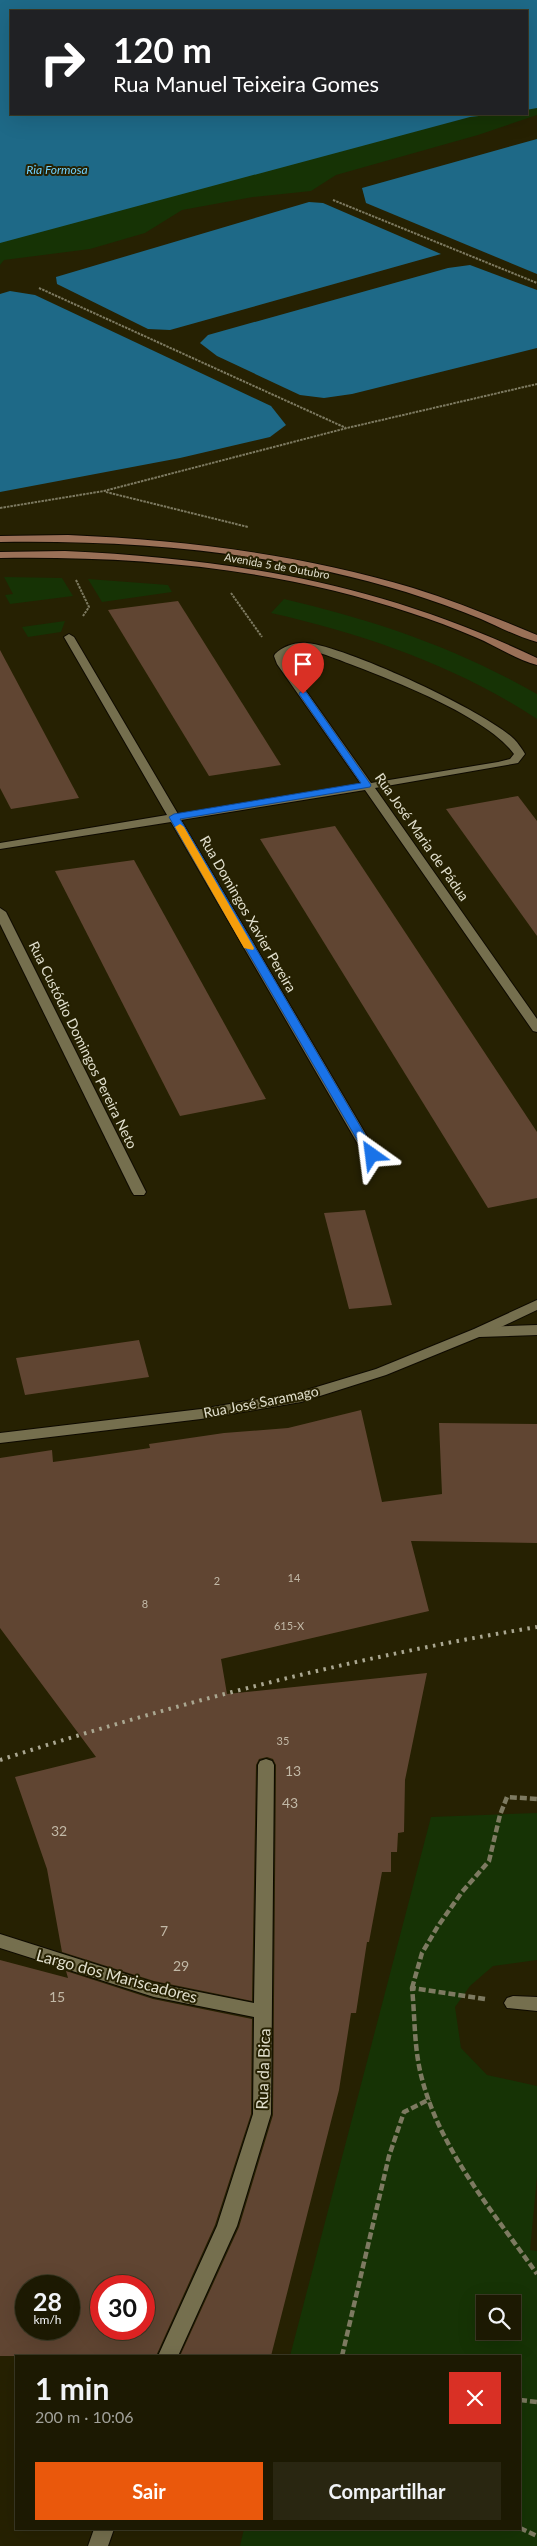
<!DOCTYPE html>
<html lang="pt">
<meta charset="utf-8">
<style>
:root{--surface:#1c1902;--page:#292611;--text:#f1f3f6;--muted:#a0a099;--line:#3a3824;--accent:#ea580c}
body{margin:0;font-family:Lato,sans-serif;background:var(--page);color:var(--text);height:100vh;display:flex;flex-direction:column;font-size:19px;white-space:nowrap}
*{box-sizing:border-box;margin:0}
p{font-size:16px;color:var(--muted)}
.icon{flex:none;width:28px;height:28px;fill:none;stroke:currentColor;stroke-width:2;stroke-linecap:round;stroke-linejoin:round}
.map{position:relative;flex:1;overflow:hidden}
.drawer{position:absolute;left:15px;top:2355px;width:506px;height:175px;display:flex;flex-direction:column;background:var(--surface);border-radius:0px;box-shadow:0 5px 20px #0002,0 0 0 1px var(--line)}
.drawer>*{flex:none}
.guide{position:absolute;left:10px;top:10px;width:518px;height:105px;border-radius:0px;box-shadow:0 5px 20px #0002,0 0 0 1px var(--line);background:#202124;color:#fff;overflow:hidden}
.controls{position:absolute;left:476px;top:2295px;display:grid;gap:10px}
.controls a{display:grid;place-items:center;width:45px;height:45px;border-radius:0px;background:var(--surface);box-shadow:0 5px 20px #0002,0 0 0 1px var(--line);font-size:25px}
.speed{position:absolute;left:15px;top:2275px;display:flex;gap:10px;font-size:25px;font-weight:700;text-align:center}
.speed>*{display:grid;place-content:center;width:65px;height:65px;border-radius:50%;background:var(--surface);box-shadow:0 5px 20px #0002,0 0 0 1px var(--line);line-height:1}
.speed small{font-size:12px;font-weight:400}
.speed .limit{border:8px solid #d22;background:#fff;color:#111}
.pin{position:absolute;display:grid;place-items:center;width:42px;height:42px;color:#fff;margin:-51px -21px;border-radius:50% 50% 50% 0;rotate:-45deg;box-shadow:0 0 5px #0007}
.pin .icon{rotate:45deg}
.me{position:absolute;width:55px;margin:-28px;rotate:329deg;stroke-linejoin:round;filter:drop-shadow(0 0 4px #0008)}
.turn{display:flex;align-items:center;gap:18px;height:105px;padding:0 20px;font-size:22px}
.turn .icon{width:65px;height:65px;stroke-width:2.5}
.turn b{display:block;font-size:35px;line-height:42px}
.round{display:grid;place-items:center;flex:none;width:52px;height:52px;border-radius:0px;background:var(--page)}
.headline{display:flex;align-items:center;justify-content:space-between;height:85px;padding:0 20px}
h1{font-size:30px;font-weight:700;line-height:38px}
.primary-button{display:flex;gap:10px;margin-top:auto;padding:10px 20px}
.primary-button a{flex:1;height:58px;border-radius:0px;background:var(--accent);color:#fff;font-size:20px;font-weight:700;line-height:58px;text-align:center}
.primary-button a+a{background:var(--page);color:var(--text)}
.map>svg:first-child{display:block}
.green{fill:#163305;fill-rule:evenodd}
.water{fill:#1e6987}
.building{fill:#604532;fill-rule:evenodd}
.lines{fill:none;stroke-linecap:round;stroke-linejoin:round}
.minor-casing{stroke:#0e0a00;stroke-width:2}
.tertiary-casing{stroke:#0e0a00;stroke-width:2}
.secondary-casing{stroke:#0e0a00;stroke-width:2}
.path-far1{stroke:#7d7a61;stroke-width:2;stroke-dasharray:2.5 1;stroke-linecap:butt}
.path{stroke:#7d7a61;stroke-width:4.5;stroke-dasharray:7 3;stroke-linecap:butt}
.minor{fill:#756f4e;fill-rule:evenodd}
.tertiary{fill:#756f4e;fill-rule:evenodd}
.secondary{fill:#9a7057;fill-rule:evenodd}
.rail{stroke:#aaa791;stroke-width:4;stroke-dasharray:2.5 5.5;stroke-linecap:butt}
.route{fill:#1a73e8;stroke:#114b97}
.slow{fill:#f59e0b}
.labels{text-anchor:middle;stroke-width:4;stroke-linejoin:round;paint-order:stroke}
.far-street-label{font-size:11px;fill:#e2e0ce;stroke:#262102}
.number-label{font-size:11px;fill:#c2b9a7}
.far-water-label{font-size:12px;font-style:italic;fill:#70cffb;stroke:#262102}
.street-label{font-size:14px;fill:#e2e0ce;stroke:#262102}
.near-number-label{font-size:14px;fill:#c2b9a7}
.near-street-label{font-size:16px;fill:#e2e0ce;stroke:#262102}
</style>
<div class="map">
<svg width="537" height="2546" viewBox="0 0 537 2546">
<rect width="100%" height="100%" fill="#262102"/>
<g class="green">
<polygon points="537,107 537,115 478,135 336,175 311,191 253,197 182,210 145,233 90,249 4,260 0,265 0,241 469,117 489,114 526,114 526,109"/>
<polygon points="4,577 62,578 73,596 10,604 5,595 13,594"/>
<polygon points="88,579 168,585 172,592 102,602"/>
<path d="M284,599C377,621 454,647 537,694V719C457,666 364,634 271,613Z"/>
<polygon points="65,621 61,632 28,637 22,627"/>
<path d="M537,1813V1960L493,1966L470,1986L455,2007L461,2048L487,2075L537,2086V2177L530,2250L537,2251V2546H240L244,2529H520V2356H290L431,1817ZM485,2304H512V2331H485Z"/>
</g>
<g class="water">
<polygon points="0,0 537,0 537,108 526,110 526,11 11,11 11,114 496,114 470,117 0,243"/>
<polygon points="537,139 537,274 366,203 362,188"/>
<polygon points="309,202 323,203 441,254 170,330 148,329 57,284 56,277"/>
<polygon points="470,265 537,290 537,348 352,394 324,398 300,395 217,356 200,343 208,335 448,268"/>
<polygon points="10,291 35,295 271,406 286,425 270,437 180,458 0,492 0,294"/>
</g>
<g class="building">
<polygon points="178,601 281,765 209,776 108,610"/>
<polygon points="0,650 79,798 11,809 0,788"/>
<polygon points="518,796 537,821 537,936 446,809"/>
<polygon points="335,826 537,1132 537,1198 488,1208 260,839"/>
<polygon points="134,860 266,1099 180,1116 55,871"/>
<polygon points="365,1210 392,1305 349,1309 324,1213"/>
<polygon points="139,1340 149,1377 25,1395 16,1358"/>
<polygon points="361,1410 382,1502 442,1494 439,1423 537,1424 537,1543 411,1541 429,1611 221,1659 227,1694 427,1673 405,1780 404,1832 398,1833 397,1852 391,1852 391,1872 382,1872 369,1942 367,1942 356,2013 351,2013 339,2090 271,2356 180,2356 239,2227 273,2115 276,1765 273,1759 267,1757 259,1759 256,1765 252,2001 154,1981 62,1952 47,1869 15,1777 96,1757 0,1628 0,1458 52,1450 53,1462 89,1457 150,1448 149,1444 224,1433 288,1428"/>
<path d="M0,1960L68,1978L66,1971L153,1999L252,2019L251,2114L215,2225L156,2356H0ZM26,2286H69V2329H26ZM101,2286H144V2329H101Z"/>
</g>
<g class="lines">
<g class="minor-casing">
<g id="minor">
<path d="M69,634L74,637L178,814L361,784L277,664L274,656L275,654C284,646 295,642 307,643C347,647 485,711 514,739C518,743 522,749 525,754L518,763L375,788L537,1019V1032L533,1031L365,790L181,820L378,1155L371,1159L366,1158L171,822L0,849V843L167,815L64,637ZM296,650H310L326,655C374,673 485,713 514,754L510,759L498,762L371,783L287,664L284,657Z"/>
<polygon points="0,908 6,912 146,1192 144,1195 134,1195 132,1192 0,924"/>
<polygon points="537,1325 537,1335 479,1337 472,1332 479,1327"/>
<polygon points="266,1759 272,1761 274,1765 271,2114 237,2226 178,2356 158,2356 217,2226 253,2114 254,2017 154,1997 0,1948 0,1934 154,1983 254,2003 258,1765 260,1761"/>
<polygon points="513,1996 537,1997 537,2011 507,2008 504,2003 507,1998"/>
<polygon points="94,2529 114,2529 108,2546 88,2546"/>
</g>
</g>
<g class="tertiary-casing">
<polygon id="tertiary" points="537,1300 537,1310 484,1335 386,1375 301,1402 201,1419 0,1443 0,1433 201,1409 300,1392 376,1369 474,1329"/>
</g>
<g class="secondary-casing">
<g id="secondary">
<path d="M68,535C185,540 300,554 413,588C455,601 496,618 537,635V642C518,637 499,627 481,619C457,609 431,600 406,592C273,552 138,540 0,542V536Z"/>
<path d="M65,551C235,559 382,584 537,658V665C516,660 495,645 475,637C454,628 433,620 411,613C279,568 138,556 0,558V552Z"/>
</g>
</g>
<g class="path-far1">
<polyline points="333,200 537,283"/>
<polyline points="39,288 346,428"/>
<polyline points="106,492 248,527"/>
<polyline points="0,508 104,491 347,428 537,384"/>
<polyline points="76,580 89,607 83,616"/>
<polyline points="231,593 262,637"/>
</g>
<g class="path">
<polyline points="412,1988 422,1953 438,1926 462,1892 489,1861 500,1815 507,1797 537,1799"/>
<path d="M485,1999L412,1988C415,2017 414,2047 421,2075C439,2149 494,2213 537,2274"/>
<polyline points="342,2356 389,2156 404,2112 430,2099"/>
<polyline points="520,2400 537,2402"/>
<polyline points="520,2528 537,2536"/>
</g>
<use href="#minor" class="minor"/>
<use href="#tertiary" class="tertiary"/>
<use href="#secondary" class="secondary"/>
<path class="rail" d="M0,1760C176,1703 354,1657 537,1627"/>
</g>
<polygon class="route" points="300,692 306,692 371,785 370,787 180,819 377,1155 372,1158 366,1155 169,817 174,814 361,783 299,694"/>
<polygon class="slow" points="180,824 184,827 254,948 253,950 244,948 175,827"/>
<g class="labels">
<g class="far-street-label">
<text transform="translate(277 566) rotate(10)" y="4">Avenida 5 de Outubro</text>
</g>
<g class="number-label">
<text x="294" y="1582">14</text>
<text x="217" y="1585">2</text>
<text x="145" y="1608">8</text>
<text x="289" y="1630">615-X</text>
<text x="283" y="1745">35</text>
</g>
<g class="far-water-label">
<text x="57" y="174">Ria Formosa</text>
</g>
<g class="street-label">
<text transform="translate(422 837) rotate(55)" y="5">Rua José Maria de Pádua</text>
<text transform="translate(248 914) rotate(60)" y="5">Rua Domingos Xavier Pereira</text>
<text transform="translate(83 1045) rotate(64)" y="5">Rua Custódio Domingos Pereira Neto</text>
<text transform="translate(261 1402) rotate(-11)" y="5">Rua José Saramago</text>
</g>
<g class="near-number-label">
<text x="293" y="1776">13</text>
<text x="290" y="1808">43</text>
<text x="59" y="1836">32</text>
<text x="164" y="1936">7</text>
<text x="181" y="1971">29</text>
<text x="57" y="2002">15</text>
</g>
<g class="near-street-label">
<text transform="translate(117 1976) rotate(15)" y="6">Largo dos Mariscadores</text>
<text transform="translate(263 2069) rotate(-88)" y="6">Rua da Bica</text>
</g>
</g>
</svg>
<div class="controls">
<a><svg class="icon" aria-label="search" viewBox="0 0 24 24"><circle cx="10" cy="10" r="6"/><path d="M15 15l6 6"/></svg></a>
</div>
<div class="speed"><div>28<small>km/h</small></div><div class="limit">30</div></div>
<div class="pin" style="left:303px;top:694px;background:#d93025"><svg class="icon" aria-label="arrive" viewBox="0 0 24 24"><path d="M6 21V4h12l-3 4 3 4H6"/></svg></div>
<svg class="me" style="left:372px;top:1155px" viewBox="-20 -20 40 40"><path d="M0-17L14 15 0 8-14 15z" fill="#1a73e8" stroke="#fff" stroke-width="4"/></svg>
<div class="guide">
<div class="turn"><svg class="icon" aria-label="right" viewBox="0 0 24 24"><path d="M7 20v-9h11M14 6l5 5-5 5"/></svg><div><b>120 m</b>Rua Manuel Teixeira Gomes</div></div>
</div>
<section class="drawer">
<div class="headline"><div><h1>1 min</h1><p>200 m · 10:06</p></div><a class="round" style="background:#d93025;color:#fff"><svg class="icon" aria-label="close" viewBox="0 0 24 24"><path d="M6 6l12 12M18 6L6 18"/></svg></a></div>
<div class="primary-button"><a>Sair</a><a>Compartilhar</a></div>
</section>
</div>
